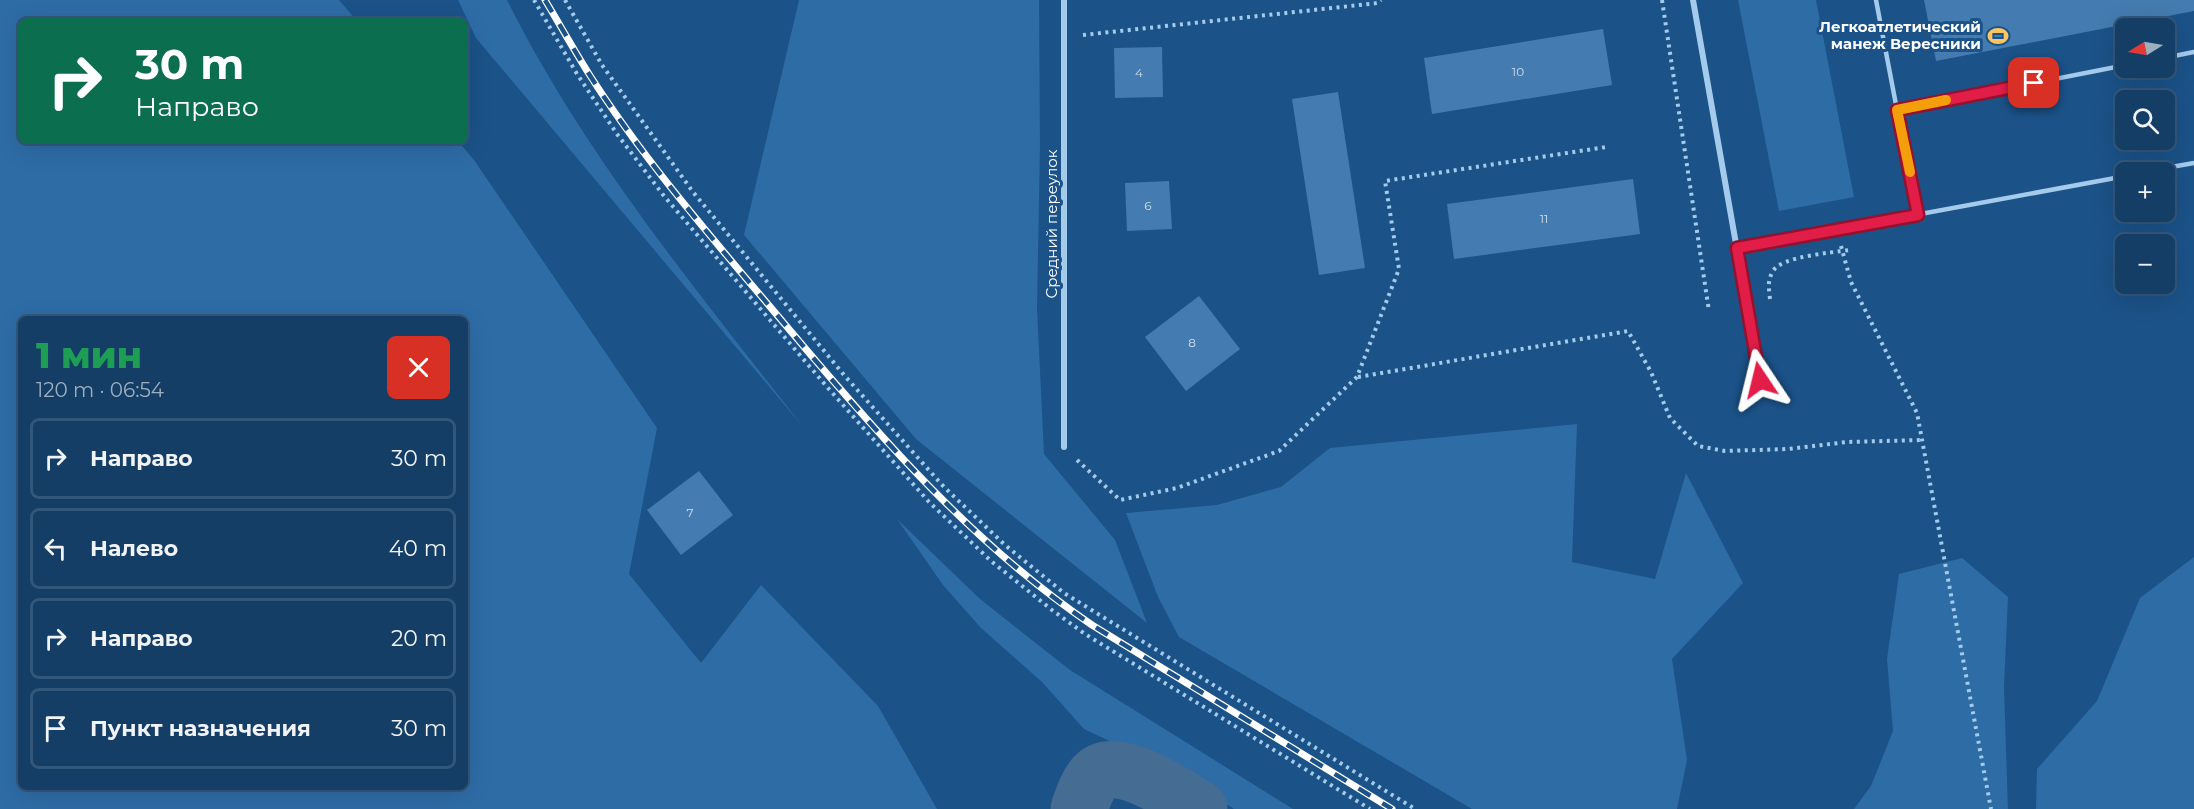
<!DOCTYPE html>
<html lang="ru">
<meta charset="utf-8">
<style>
:root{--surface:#143e66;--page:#21496f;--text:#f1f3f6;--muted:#9daebf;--line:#33577a}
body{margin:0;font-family:Montserrat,sans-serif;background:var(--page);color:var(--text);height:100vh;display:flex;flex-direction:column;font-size:22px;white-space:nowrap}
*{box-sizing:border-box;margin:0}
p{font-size:20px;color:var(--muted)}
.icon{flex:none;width:33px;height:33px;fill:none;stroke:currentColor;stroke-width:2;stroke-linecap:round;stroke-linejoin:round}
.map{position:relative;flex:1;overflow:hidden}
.sheet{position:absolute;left:18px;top:316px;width:450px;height:474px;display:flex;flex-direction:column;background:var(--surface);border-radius:9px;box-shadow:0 6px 24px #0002,0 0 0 2px var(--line)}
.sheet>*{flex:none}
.hud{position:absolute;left:18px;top:18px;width:450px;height:126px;border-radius:9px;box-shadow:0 6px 24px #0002,0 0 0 2px var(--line);background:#0b6e4f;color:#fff;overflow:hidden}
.needle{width:39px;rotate:259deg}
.controls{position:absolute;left:2115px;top:18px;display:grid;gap:12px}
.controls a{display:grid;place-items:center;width:60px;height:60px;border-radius:9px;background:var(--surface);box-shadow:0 6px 24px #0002,0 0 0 2px var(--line);font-size:30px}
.pin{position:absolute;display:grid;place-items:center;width:51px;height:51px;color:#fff;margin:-26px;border-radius:12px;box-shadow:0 3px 9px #0006}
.me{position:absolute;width:66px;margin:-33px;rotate:350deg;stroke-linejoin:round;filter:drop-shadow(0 0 4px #0008)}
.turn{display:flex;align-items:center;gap:21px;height:126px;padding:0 18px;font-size:27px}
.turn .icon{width:78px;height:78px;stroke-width:2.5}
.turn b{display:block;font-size:42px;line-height:51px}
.round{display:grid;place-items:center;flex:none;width:63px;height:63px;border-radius:9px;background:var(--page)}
.head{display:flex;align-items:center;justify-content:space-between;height:102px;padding:0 18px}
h1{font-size:36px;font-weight:800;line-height:45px;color:#1e9e55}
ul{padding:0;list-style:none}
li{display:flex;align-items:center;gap:18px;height:81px;margin:0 12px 9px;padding:0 6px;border:3px solid var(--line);border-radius:9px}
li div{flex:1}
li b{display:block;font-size:22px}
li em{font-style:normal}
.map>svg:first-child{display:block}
.green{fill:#2e6ca6;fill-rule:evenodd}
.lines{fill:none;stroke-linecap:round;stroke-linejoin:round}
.river{stroke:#456c93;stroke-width:57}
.building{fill:#447cb1}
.path{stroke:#a4caec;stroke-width:4;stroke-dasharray:3 4.5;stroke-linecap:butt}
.lane{stroke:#a4caec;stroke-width:4.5}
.street{stroke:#a4caec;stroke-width:6}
.rail-casing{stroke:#fff;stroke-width:7}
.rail{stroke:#1b5288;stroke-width:4.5;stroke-dasharray:14;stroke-linecap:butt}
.route-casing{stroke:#92132f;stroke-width:15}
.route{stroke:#e11d48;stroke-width:10}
.slow{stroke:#f59e0b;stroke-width:10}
.labels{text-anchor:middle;stroke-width:6;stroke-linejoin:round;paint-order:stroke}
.number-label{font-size:12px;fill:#d0deec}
.poi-label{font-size:15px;font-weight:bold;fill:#fff;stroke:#1b5288;text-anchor:end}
.street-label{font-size:15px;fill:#fff;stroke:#1b5288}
</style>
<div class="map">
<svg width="2194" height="809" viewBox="0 0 2194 809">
<rect width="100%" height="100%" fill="#1b5288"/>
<g class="green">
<path d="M0,0H339L357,21H21V141H458L474,160L657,428L629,574L701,663L761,585L878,706L937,809H0ZM21,320H465V788H21Z"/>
<path d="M458,0H507C585,156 698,292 804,428L476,38Z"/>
<polygon points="799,0 1039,0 1040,146 1037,308 1044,454 1115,540 1147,623 916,439 744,235"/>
<polygon points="1738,0 1816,0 1854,197 1779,211"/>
<polygon points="1577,424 1572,562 1655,579 1686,473 1743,583 1672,659 1687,760 1677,809 1472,809 1179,637 1158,597 1126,513 1217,505 1281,487 1330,448"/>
<polygon points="897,519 980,599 1070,670 1293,809 1234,809 1205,790 1139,755 1084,729 1042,682 981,628 943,585"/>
<polygon points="2194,557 2194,809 2036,809 2037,769 2097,701 2140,598"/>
<polygon points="1962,558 2008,597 2004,687 2008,809 1854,809 1871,786 1893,731 1887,659 1899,574"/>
</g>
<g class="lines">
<path class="river" d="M1079,809C1083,798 1087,784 1096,775C1118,755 1179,796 1199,809"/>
</g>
<g class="building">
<polygon points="1924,0 2194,0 2194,11 1936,61"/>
<polygon points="1603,29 1612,85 1432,114 1424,58"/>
<polygon points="1162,47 1163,97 1115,98 1114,48"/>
<polygon points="1338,92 1365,268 1319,275 1292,99"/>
<polygon points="1633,179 1640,234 1454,259 1447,204"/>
<polygon points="1169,181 1172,229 1127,231 1125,183"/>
<polygon points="1199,296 1240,349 1186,391 1145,337"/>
<polygon points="699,471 733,515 681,555 647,510"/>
</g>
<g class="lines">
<g class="path">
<polyline points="534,0 577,74 617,134 664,196 828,388 929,502 991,561 1052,610 1085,634 1370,809"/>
<polyline points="565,0 602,65 693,192 844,375 944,487 1005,545 1064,593 1415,809"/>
<polyline points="1662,0 1709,311"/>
<polyline points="1083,35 1378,3 1381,0"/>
<polyline points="1841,246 1851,282 1917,413 1991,809"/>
<path d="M1770,299C1769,289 1767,281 1773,271C1782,256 1831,253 1849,250"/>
<polyline points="1358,377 1628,331 1651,372 1670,418 1698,446 1725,451 1788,449 1847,442 1922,440"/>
<polyline points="1077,460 1120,500 1177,488 1279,451 1357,377 1399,269 1385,181 1606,147"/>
</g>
<g class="lane">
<polyline points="1876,0 1897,110 2126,65"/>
<polyline points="2164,58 2194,52"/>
<polyline points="1897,110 1918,215"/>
<polyline points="2143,172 2194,163"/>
<polyline points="1737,248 2126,176"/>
</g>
<g class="street">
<polyline points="1693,0 1760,380"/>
<polyline points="1064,447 1064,0"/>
</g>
<g class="rail-casing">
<path id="rail" d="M545,0C560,25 574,50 589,74C647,165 719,246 788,328C879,436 974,545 1092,625L1392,809"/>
</g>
<use href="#rail" class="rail"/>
</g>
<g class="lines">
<g class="route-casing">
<polyline id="route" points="1760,380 1737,248 1918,215 1897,110 2034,83"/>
</g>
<use href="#route" class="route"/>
<polyline class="slow" points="1910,172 1897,110 1946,100"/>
</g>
<defs>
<g id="stadium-bare" transform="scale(1.62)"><path d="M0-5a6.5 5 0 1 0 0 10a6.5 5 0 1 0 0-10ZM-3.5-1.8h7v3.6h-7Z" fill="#fdc561" stroke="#1b5288" stroke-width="2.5" paint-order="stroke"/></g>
</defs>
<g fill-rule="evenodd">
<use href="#stadium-bare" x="1998" y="36"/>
</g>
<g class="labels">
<g class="number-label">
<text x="1518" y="76">10</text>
<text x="1139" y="77">4</text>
<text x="1148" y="210">6</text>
<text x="1544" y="223">11</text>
<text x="1192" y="347">8</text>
<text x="690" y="517">7</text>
</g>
<g class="poi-label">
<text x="1981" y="32">Легкоатлетический<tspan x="1981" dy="17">манеж Вересники</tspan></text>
</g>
<g class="street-label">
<text transform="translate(1052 224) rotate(-90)" y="5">Средний переулок</text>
</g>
</g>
</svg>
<div class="controls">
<a><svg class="needle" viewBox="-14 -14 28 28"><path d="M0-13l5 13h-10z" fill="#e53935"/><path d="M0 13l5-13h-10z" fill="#9daebf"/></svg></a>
<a><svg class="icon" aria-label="search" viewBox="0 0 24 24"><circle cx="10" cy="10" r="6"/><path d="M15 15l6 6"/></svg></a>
<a>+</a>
<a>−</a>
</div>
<div class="pin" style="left:2034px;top:83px;background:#d93025"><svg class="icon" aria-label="arrive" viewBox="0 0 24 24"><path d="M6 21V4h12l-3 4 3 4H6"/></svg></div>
<svg class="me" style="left:1760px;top:380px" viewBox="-20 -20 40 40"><path d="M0-17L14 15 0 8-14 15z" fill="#e11d48" stroke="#fff" stroke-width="4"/></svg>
<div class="hud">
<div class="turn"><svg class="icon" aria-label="right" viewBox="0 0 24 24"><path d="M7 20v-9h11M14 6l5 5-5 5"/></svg><div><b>30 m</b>Направо</div></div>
</div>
<section class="sheet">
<div class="head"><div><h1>1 мин</h1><p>120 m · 06:54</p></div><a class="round" style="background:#d93025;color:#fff"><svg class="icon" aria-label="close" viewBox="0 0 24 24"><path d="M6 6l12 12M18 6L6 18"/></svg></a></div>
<ul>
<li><svg class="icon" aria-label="right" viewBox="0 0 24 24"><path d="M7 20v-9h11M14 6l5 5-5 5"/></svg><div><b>Направо</b></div><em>30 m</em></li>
<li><svg class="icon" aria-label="left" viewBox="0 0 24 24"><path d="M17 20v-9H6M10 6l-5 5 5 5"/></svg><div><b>Налево</b></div><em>40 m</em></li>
<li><svg class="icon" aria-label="right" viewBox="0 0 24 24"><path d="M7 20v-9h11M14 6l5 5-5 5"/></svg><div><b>Направо</b></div><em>20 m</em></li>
<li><svg class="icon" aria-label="arrive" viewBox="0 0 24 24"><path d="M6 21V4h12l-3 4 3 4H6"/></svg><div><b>Пункт назначения</b></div><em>30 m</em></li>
</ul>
</section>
</div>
